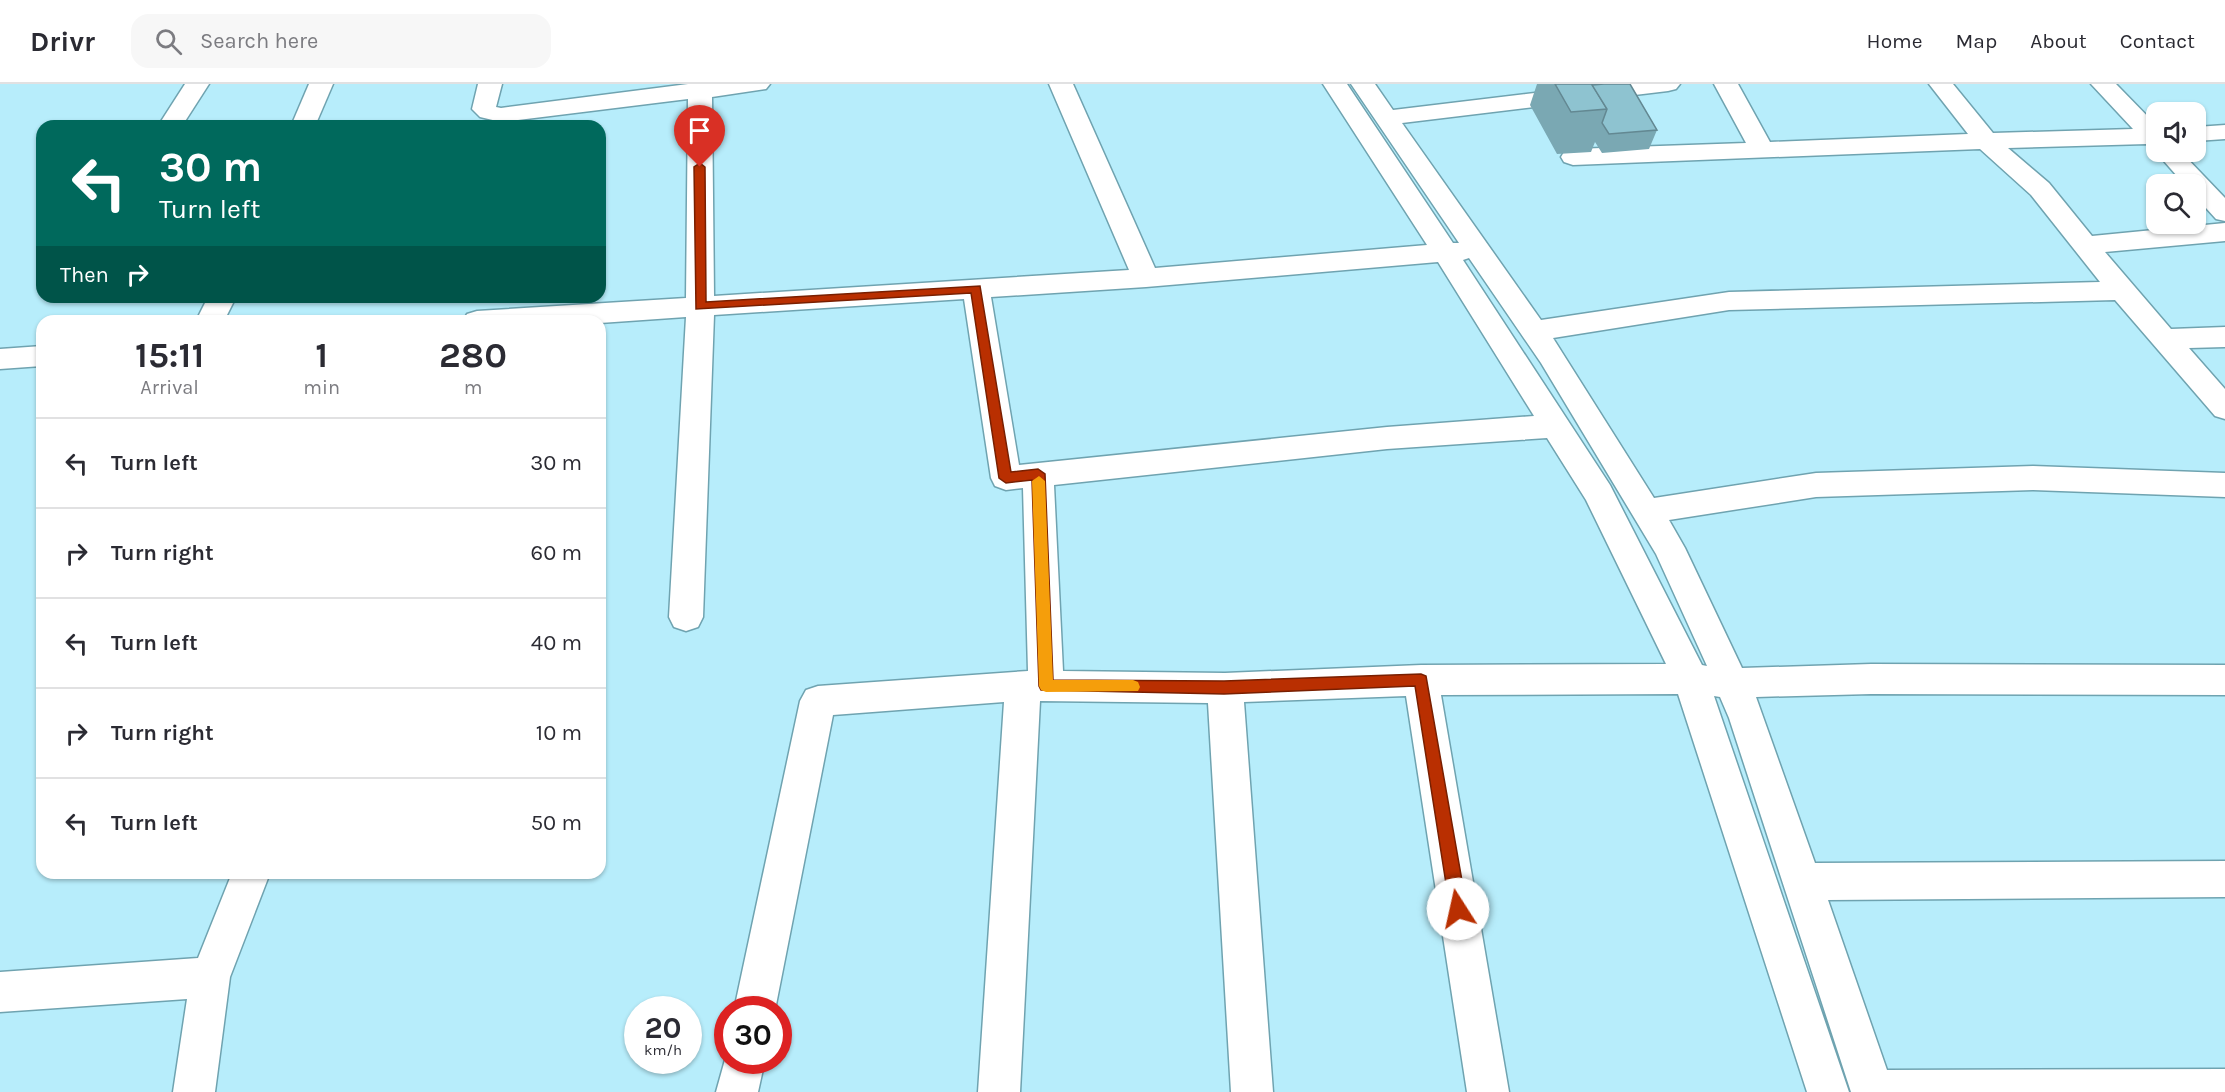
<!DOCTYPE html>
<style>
:root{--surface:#fff;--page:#f7f7f7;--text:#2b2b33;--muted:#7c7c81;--line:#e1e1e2}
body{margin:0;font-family:Karla,sans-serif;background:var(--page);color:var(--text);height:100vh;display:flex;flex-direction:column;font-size:22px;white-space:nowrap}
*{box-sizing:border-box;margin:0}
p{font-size:20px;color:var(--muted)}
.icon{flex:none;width:33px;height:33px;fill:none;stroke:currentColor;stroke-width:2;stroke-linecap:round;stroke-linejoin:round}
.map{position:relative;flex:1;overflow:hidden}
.details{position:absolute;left:36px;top:231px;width:570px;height:564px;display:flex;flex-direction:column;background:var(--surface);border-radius:18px;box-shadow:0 2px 4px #0004}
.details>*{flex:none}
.guide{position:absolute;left:36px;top:36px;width:570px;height:183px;border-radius:18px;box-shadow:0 2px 4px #0004;background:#00695c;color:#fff;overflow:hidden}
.fabs{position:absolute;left:2146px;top:18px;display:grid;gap:12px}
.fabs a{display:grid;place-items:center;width:60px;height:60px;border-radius:12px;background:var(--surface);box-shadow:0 2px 4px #0004;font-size:30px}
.speed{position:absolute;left:624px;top:912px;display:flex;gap:12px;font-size:30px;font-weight:700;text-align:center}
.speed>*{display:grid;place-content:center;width:78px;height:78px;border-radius:50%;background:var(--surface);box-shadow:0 2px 4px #0004;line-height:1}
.speed small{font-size:15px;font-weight:400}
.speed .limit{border:9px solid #d22;background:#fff;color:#111}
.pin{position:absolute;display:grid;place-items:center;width:51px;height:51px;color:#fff;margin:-62px -26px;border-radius:50% 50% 50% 0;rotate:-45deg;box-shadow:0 0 6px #0007}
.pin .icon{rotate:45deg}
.me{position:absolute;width:66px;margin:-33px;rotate:350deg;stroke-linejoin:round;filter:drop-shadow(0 0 4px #0008)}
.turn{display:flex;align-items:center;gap:21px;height:126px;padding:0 24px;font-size:27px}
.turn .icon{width:78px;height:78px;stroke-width:2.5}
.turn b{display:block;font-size:42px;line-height:51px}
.then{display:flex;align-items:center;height:57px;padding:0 24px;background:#0003;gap:12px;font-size:22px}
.eta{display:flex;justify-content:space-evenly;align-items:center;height:102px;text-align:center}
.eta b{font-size:36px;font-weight:700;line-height:42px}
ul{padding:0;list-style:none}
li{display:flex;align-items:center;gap:18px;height:90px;padding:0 24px;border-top:2px solid var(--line)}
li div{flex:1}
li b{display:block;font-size:22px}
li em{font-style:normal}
header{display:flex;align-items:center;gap:36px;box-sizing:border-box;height:84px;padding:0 30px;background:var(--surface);border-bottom:2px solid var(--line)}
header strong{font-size:28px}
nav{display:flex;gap:33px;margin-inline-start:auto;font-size:21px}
.search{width:420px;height:54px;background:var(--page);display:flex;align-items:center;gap:15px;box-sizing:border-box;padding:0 21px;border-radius:18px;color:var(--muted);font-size:22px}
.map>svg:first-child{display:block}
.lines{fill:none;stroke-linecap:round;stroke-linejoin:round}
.street-casing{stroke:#6fa3b0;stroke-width:3}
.street{fill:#fff;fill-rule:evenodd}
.wall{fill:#7aa8b3}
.building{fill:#8ec3d0;stroke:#638892;stroke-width:1.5}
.route{fill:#b92f01;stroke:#781f01;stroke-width:1.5}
.slow{fill:#f59e0b}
</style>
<header>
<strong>Drivr</strong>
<div class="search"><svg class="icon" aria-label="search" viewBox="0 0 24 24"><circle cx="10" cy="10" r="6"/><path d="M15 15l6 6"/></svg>Search here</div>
<nav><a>Home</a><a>Map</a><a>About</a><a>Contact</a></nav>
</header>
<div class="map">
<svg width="2225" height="1008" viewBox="0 0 2225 1008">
<rect width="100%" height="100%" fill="#b7edfb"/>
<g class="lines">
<g class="street-casing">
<g id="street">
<polygon points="185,0 209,0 182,42 158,42"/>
<polygon points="309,0 333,0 315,42 291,42"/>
<path d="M478,0H502L496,23L501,24L688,0H770L766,5L712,13L714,212L1129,186L1049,0H1073L1155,184L1427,161L1323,0H1347L1453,159H1459L1351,0H1375L1393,26L1610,0H1680L1676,5L1668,7L1402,39L1541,236L1729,208L2100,198L2031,111L1980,65L1573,81L1564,78L1561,73L1564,68L1573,65L1746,59L1714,0H1738L1770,58L1968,50L1929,0H1953L1993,49L2133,45L2091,0H2116L2157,42V63L2147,60L2008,64L2049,99L2092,152L2225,139V157L2105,168L2171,245L2225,243V263L2189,264L2225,305V335L2215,332L2115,216L1729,226L1553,254L1654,414L1816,389L2033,382L2225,389V413L2033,406L1816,413L1669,436L1685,464L1742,584L1871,580L2225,581V611L1871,610L1756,613L1815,779L2225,777V813L1828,816L1887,986L2225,985V1008H1851L1729,634L1720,613L1714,612L1849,1008H1807L1678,610L1441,611L1509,1008H1467L1406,612L1244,618L1273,1008H1231L1208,619L1040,617L1020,1008H978L1004,618L833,631L775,926H734L800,617L806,606L818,602L1028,587L1023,404L1006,406L995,402L991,394L964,215L714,231L703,533L698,543L686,547L674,543L669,533L686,233L600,239L463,237L467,230L477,227L686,214L688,15L501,38L480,33L472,25ZM1469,174L1541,279L1656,470L1707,582L1702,581L1610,401L1463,176ZM1438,178L1534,332L1387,343L1019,381L991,213L1146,203ZM1547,354L1586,416L1666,580L1421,581L1225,589L1063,587L1054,401L1387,365Z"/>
<polygon points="2225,41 2225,55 2196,57 2196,43"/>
<polygon points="2157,66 2181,68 2225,114 2225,137 2216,135 2196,113 2196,100 2184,100 2156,68"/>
<polygon points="208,213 236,213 224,237 196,237"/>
<polygon points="42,262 42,282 0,285 0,265"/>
<polygon points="232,789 270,789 230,893 215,1008 173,1008 187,915 0,928 0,888 198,874"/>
<polygon points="728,965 728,976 765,976 758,1008 716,1008"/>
</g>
</g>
<use href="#street" class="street"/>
</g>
<polygon class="wall" points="1537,0 1592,0 1657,46 1649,65 1602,69 1595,58 1591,68 1557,70 1530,21"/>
<g class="building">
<polygon points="1555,0 1592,0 1607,25 1571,28"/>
<polygon points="1604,0 1630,0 1657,46 1609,50 1602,39 1607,25 1592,1"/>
</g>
<polygon class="route" points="700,79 705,83 706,218 980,202 1011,388 1038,385 1045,390 1053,596 1224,597 1421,590 1426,592 1467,825 1464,830 1458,833 1453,830 1450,825 1415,602 1224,610 1041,606 1039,602 1032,396 1006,399 999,394 971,209 696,225 694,83"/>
<polygon class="slow" points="1039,392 1045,397 1053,596 1133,596 1138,598 1140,603 1138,607 1046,608 1041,606 1039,602 1032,397"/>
</svg>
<div class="fabs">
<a><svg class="icon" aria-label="sound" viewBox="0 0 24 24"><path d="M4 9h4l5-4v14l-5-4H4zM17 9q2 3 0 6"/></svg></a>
<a><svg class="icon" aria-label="search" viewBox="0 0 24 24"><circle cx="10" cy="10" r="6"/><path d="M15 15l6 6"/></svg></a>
</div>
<div class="speed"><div>20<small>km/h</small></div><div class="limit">30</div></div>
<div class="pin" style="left:700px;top:83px;background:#d93025"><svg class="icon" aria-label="arrive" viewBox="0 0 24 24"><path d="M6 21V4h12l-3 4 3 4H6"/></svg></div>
<svg class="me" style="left:1458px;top:825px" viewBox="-20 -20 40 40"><circle r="19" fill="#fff"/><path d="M0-13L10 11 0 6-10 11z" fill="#b92f01"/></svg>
<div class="guide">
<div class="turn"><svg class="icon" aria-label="left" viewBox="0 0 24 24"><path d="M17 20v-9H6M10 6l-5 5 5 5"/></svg><div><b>30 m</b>Turn left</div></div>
<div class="then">Then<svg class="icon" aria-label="right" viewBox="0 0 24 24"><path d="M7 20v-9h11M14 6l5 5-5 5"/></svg></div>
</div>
<section class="details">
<div class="eta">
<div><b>15:11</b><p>Arrival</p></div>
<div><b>1</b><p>min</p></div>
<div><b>280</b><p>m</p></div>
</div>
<ul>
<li><svg class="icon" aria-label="left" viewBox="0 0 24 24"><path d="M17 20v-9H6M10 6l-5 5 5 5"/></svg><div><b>Turn left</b></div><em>30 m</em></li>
<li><svg class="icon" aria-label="right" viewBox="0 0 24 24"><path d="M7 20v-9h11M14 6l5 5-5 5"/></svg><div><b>Turn right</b></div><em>60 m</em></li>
<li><svg class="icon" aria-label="left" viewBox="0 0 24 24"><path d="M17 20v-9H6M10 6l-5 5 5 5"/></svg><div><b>Turn left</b></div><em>40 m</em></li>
<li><svg class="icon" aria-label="right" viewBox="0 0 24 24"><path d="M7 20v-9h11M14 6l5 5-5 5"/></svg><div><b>Turn right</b></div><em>10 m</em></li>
<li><svg class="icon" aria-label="left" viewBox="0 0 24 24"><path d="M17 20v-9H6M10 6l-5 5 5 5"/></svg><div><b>Turn left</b></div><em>50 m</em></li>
</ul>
</section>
</div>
